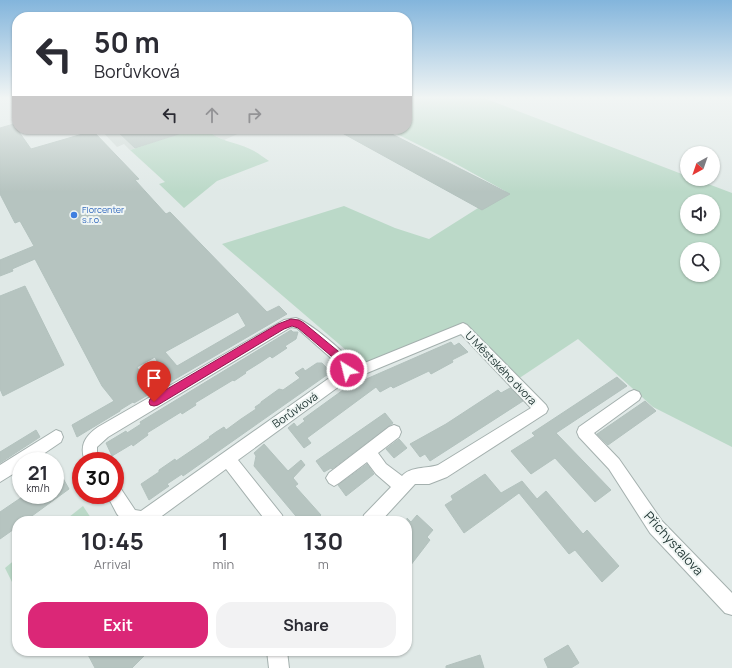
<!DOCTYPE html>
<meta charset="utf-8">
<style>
:root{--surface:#fff;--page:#f2f2f3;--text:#2b2b33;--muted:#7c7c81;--accent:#db2777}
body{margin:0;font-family:Manrope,sans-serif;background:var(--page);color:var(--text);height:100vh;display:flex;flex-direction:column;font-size:15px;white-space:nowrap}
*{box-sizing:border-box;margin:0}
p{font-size:13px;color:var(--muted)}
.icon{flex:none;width:22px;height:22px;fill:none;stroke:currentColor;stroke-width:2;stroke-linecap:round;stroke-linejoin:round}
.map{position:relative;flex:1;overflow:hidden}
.details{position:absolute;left:12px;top:516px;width:400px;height:140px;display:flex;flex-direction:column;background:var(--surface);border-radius:16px;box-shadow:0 1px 3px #0004}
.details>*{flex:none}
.banner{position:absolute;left:12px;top:12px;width:400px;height:122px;border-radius:16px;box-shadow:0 1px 3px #0004;background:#fff;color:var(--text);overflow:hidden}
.needle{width:26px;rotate:220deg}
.controls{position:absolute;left:680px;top:146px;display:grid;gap:8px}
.controls a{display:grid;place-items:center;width:40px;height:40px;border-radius:50%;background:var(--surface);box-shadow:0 1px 3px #0004;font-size:20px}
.speed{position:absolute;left:12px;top:452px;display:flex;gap:8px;font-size:20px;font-weight:700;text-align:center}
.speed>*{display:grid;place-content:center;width:52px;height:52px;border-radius:50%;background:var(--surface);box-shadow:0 1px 3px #0004;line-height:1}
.speed small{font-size:10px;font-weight:400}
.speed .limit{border:6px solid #d22;background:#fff;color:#111}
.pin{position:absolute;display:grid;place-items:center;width:34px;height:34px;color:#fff;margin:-41px -17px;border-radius:50% 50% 50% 0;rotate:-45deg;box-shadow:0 0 4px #0007}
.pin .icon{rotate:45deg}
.me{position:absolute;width:44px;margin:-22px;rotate:324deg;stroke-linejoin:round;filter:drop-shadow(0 0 3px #0008)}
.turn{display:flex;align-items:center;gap:14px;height:84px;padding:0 16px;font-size:18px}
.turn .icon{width:52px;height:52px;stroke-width:2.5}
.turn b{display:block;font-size:28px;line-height:34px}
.lanes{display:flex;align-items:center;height:38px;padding:0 16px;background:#0003;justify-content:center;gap:20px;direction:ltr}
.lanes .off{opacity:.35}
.eta{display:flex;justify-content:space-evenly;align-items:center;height:68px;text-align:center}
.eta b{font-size:24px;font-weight:700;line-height:28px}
.primary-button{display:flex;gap:8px;margin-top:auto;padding:8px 16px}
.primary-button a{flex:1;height:46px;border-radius:16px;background:var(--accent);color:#fff;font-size:16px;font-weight:700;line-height:46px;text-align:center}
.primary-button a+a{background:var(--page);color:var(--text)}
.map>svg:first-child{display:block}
.built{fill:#cfd9d6}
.green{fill:#bbd9c8;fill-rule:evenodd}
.building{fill:#b6c4c0;stroke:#b3c2be;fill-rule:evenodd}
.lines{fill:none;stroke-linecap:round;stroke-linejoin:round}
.minor-casing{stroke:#a4b0ae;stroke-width:2}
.minor{fill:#fff;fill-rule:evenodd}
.route{fill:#db2777;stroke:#8e194d}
.shop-dot{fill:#3f7fe0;stroke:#f0f6f4;stroke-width:1.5}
.labels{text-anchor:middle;stroke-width:4;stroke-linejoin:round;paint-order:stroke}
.far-shop-label{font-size:9px;fill:#366cbe;stroke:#f0f6f4;text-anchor:start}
.street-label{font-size:11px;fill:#233836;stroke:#f0f6f4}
.near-street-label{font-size:13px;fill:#233836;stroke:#f0f6f4}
</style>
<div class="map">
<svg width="732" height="668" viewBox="0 0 732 668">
<rect width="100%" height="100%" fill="#e0e9e7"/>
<g class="built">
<polygon points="100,129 194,129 130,150 124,144 117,147"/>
<polygon points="206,129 249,129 224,140 211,134"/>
</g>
<g class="green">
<path d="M407,98H484L687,176V179H695L732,193V447L653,407L578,339L515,381L463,328L367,368L222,244L344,206L395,228L429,239L505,191L451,161L387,129H407ZM687,201H713V227H687ZM687,249H713V275H687Z"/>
<path d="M194,129H206C218,141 235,142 250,149C257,152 263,157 269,161L217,181L184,208L159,184L165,182L130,150Z"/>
<polygon points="83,506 93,521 64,521"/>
<polygon points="17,558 17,592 5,568"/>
</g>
<g class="building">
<path d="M17,123V129L31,149L93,131L139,179L135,180L166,214L170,212L267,312L279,306L287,314L134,403L133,402L120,410V411L77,437L72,425L114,401L102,386L35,259L12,269L13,271L0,276V260L34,246L20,221L15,223L0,194V128ZM238,312L246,326L177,366L165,352ZM155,357L163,374L146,383L137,367Z"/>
<polygon points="115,129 188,129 188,131 135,148"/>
<polygon points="335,129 382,129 510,194 482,210"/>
<polygon points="25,286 64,365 3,396 0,389 0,296"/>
<polygon points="291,330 293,332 298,332 296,339 285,346 287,348 272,358 270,356 261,362 245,372 246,373 234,381 233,380 195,403 196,405 182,414 181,412 147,433 148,435 133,446 132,444 112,456 106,443 126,431 127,433 141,424 140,422"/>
<polygon points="451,342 454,346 459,343 468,352 452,360 453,362 431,374 429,371 393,388 391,386 380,392 376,387 307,438 311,443 304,448 288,428 294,423 297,427 305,421 303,419 361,377 364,380"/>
<polygon points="317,363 322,363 331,372 183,476 182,474 167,484 169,486 149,500 141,484 159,472 159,470 175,459 176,461 210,438 209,437 216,432 224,427 226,430 241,419 256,409 255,407 261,403 261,402 279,389 283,390 300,378 295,373 303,368 305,371"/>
<polygon points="617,377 627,386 556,433 611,490 595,502 555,458 531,474 511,451 535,436 532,433"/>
<polygon points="510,388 523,401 430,461 425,454 420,457 410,444 446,424 498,390 501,393"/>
<polygon points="645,401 656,411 608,445 597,434"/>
<polygon points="385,413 393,423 332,469 331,468 324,472 316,461"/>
<polygon points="36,430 40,437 0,463 0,452"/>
<polygon points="399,439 407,448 394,458 386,449"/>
<polygon points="264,444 288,471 301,460 305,465 293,478 298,484 295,486 321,515 315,521 300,521 254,466 256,456 254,453"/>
<polygon points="55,464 69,489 25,521 17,521 17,527 0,539 0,512 25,495 55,495"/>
<polygon points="367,464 374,474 346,496 338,485"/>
<polygon points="485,474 501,493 522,481 537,499 546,491 583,534 587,530 619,566 602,582 575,550 569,554 519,493 464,533 445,505 453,500 451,496"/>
<polygon points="417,515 433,530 427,537 430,540 407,570 407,518 411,522"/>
<polygon points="568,645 579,663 571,668 548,668 544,659"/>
<polygon points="86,651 149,651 132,668 95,668"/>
<polygon points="480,655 484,668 446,668 446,666"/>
</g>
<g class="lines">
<g class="minor-casing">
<g id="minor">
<path d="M296,318C307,321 351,355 352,366C354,373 349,377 345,382L238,460L282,515L284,521H266L226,469L155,521H123L117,514L107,495H115V487L121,489L135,510L141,511L335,374L340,370V366L297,328L291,327L108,437L97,447V452L101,461H85C79,446 85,436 98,427L284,320Z"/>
<path d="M463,323L467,325L546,405L548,409L546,413L447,477L429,484H415L381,521H362L364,515L391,487L376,474L367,462L339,483L334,486L329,483L326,478L329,473L389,427L394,425L399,427L401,432L399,437L378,453L386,464L402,476C411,466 426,469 438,465L531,408L461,334L367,373L362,372L361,368L362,364Z"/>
<polygon points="634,390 639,392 641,396 639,400 594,433 619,459 662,521 732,593 732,615 725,613 650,533 609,469 579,437 577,432 579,427 629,392"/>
<polygon points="56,430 61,432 63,437 61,442 33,461 21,461 21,469 0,482 0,465"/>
<polygon points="267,651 287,651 289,668 269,668"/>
</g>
</g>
<use href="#minor" class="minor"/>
</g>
<linearGradient id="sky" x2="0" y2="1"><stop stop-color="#83b5dc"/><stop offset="0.51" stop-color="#f1f5f4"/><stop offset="1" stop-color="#f1f5f4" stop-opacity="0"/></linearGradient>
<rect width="732" height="192" fill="url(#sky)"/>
<polygon class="route" points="291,319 299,320 304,323 344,356 351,365 350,372 343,372 341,366 337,361 298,328 292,326 284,329 158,405 154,406 150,405 149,402 150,399 278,324"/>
<circle class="shop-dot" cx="74" cy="215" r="4"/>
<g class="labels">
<g class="far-shop-label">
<text x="82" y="213">Florcenter<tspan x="82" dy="10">s.r.o.</tspan></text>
</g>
<g class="street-label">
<text transform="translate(501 368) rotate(46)" y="4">U Městského dvora</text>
<text transform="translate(295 410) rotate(-35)" y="4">Borůvková</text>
</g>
<g class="near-street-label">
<text transform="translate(674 543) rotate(48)" y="5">Přichystalova</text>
</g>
</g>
</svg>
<div class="controls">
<a><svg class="needle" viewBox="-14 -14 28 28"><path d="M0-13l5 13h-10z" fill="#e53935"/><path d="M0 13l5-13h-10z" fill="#7c7c81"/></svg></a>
<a><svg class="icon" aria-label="sound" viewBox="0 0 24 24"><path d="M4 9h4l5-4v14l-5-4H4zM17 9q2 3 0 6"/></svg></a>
<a><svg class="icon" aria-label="search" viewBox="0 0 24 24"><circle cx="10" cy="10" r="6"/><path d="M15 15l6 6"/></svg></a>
</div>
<div class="speed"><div>21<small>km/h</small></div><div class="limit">30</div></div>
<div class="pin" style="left:154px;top:402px;background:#d93025"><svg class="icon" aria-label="arrive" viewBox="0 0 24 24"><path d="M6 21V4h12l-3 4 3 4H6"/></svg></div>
<svg class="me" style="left:347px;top:370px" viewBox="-20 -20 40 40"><circle r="17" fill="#db2777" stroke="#fff" stroke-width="3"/><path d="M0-11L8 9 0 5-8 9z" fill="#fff"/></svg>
<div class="banner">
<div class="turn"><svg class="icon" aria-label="left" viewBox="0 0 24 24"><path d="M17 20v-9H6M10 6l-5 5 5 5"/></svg><div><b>50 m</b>Borůvková</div></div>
<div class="lanes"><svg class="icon" aria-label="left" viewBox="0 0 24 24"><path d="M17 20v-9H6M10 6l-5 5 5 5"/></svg><svg class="icon off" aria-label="ahead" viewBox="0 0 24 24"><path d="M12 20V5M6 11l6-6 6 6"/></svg><svg class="icon off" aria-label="right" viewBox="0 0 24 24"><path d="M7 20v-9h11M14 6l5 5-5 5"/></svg></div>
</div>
<section class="details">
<div class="eta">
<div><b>10:45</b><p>Arrival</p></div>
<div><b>1</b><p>min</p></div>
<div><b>130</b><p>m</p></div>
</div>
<div class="primary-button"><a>Exit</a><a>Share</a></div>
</section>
</div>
